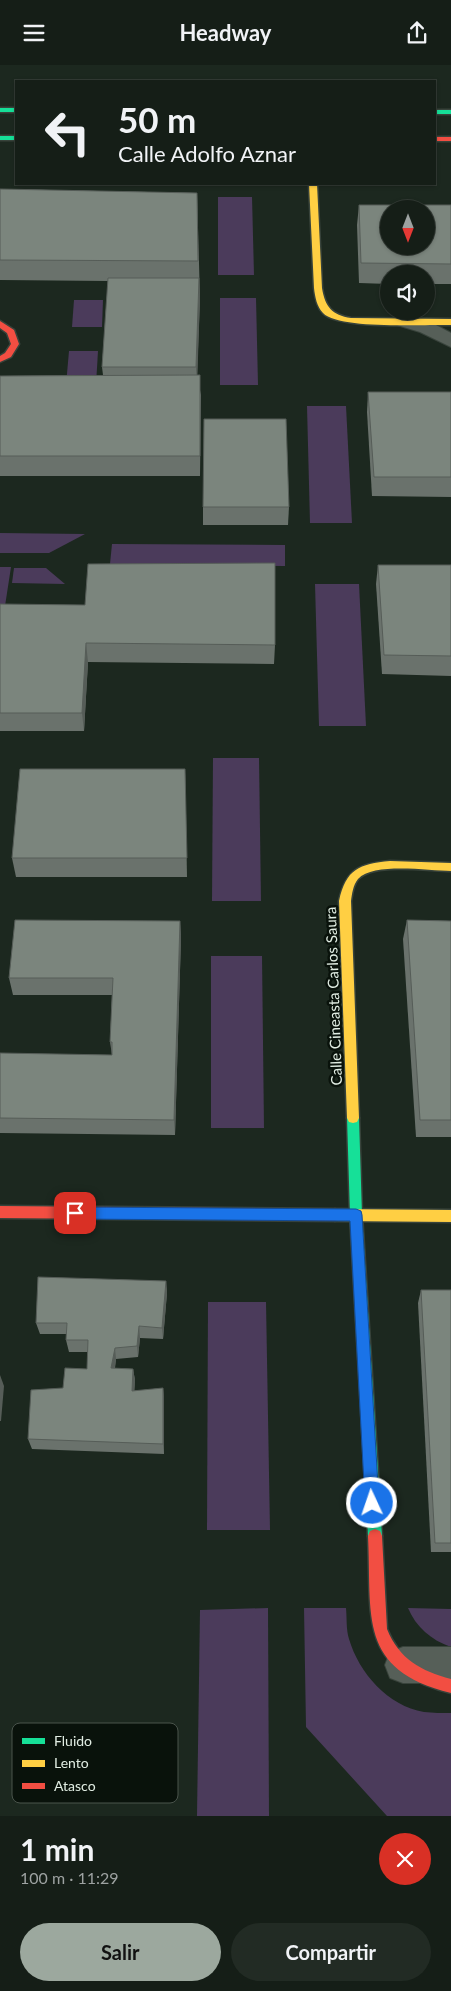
<!DOCTYPE html>
<html lang="es">
<meta charset="utf-8">
<style>
:root{--surface:#151e17;--page:#222b24;--text:#f1f3f6;--muted:#9da2a1;--line:#343c36;--accent:#9ca89e}
body{margin:0;font-family:Lato,sans-serif;background:var(--page);color:var(--text);height:100vh;display:flex;flex-direction:column;font-size:19px;white-space:nowrap}
*{box-sizing:border-box;margin:0}
p{font-size:16px;color:var(--muted)}
.icon{flex:none;width:28px;height:28px;fill:none;stroke:currentColor;stroke-width:2;stroke-linecap:round;stroke-linejoin:round}
.map{position:relative;height:1751px;overflow:hidden}
.drawer{display:flex;flex-direction:column;background:var(--surface);flex:1}
.drawer>*{flex:none}
.hud{position:absolute;left:15px;top:15px;width:421px;height:105px;border-radius:0px;box-shadow:0 1px 4px #0004,0 0 0 1px var(--line);background:#151e17;color:var(--text);overflow:hidden}
.needle{width:32px;rotate:180deg}
.fabs{position:absolute;left:380px;top:135px;display:grid;gap:10px}
.fabs a{display:grid;place-items:center;width:55px;height:55px;border-radius:50%;background:var(--surface);box-shadow:0 1px 4px #0004,0 0 0 1px var(--line);font-size:25px}
.pin{position:absolute;display:grid;place-items:center;width:42px;height:42px;color:#fff;margin:-21px;border-radius:10px;box-shadow:0 2px 8px #0006}
.me{position:absolute;width:55px;margin:-28px;rotate:357deg;stroke-linejoin:round;filter:drop-shadow(0 0 4px #0008)}
.turn{display:flex;align-items:center;gap:18px;height:105px;padding:0 20px;font-size:22px}
.turn .icon{width:65px;height:65px;stroke-width:2.5}
.turn b{display:block;font-size:35px;line-height:42px}
.round{display:grid;place-items:center;flex:none;width:52px;height:52px;border-radius:26px;background:var(--page)}
.head{display:flex;align-items:center;justify-content:space-between;height:85px;padding:0 20px}
h1{font-size:30px;font-weight:700;line-height:38px}
.button{display:flex;gap:10px;margin-top:auto;padding:10px 20px}
.button a{flex:1;height:58px;border-radius:30px;background:var(--accent);color:#111;font-size:20px;font-weight:700;line-height:58px;text-align:center}
.button a+a{background:var(--page);color:var(--text)}
header{display:flex;justify-content:space-between;align-items:center;height:65px;padding:0 20px;background:var(--surface);font-size:22px;font-weight:700}
.map>svg:first-child{display:block}
.green{fill:#4b3b5b}
.lines{fill:none;stroke-linecap:round;stroke-linejoin:round}
.street-casing{stroke:#38433b;stroke-width:2}
.fast-casing{stroke:#38433b;stroke-width:3}
.slow-casing{stroke:#38433b;stroke-width:3}
.jam-casing{stroke:#38433b;stroke-width:3}
.street{fill:#565f58;fill-rule:evenodd}
.fast{fill:#16e098;fill-rule:evenodd}
.slow{fill:#ffcf43;fill-rule:evenodd}
.jam{fill:#f24e42;fill-rule:evenodd}
.wall{fill:#6a726c}
.shaded-wall{fill:#565d58}
.building{fill:#7b857d;stroke:#565d58;fill-rule:evenodd}
.route{fill:#1a73e8;stroke:#114b97}
.labels{text-anchor:middle;stroke-width:5;stroke-linejoin:round;paint-order:stroke}
.street-label{font-size:15px;fill:#e1ede3;stroke:#09120b}
.key{fill:#09120b;stroke:#4a544c;stroke-width:1}
.key-label{font-size:14px;fill:#e1ede3}
</style>
<header><svg class="icon" aria-label="menu" viewBox="0 0 24 24"><path d="M4 6h16M4 12h16M4 18h16"/></svg>Headway<svg class="icon" aria-label="share" viewBox="0 0 24 24"><path d="M12 15V3M7 8l5-5 5 5M5 13v7h14v-7"/></svg></header>
<div class="map">
<svg width="451" height="1751" viewBox="0 0 451 1751">
<rect width="100%" height="100%" fill="#1c281f"/>
<g class="green">
<polygon points="218,132 252,132 254,210 218,210"/>
<polygon points="220,233 256,233 258,320 220,320"/>
<polygon points="74,235 103,235 102,262 72,262"/>
<polygon points="69,286 98,286 96,320 66,320"/>
<polygon points="307,341 346,341 352,458 310,458"/>
<polygon points="0,468 85,469 49,488 0,488"/>
<polygon points="112,479 285,480 285,501 110,499"/>
<polygon points="0,502 11,502 5,541 0,541"/>
<polygon points="14,503 46,503 65,519 12,518"/>
<polygon points="315,519 359,519 366,661 319,661"/>
<polygon points="213,693 259,693 261,836 212,836"/>
<polygon points="211,891 262,891 264,1063 211,1063"/>
<polygon points="208,1237 266,1237 270,1465 207,1465"/>
<polygon points="268,1543 269,1751 197,1751 200,1545"/>
<path d="M304,1543H346C347,1554 346,1564 349,1574C359,1608 388,1641 424,1647C433,1648 442,1648 451,1648V1751H387L306,1662Z"/>
<path d="M408,1543L451,1544V1582C431,1575 416,1562 408,1543Z"/>
</g>
<g class="lines">
<g class="street-casing">
<g id="street">
<polygon points="404,250 434,259 451,268 451,282 420,267 397,260 394,256 397,252"/>
<polygon points="403,1582 451,1582 451,1618 403,1618 390,1613 385,1600 390,1587"/>
</g>
</g>
<g class="fast-casing">
<g id="fast">
<rect x="0" y="43" width="16" height="4"/>
<rect x="435" y="45" width="16" height="4"/>
<rect x="0" y="71" width="16" height="4"/>
<polygon points="353,1048 357,1049 359,1053 362,1150 382,1471 380,1476 375,1478 370,1476 368,1471 350,1150 347,1053 349,1049"/>
</g>
</g>
<g class="slow-casing">
<g id="slow">
<path d="M309,119H317L322,223C325,242 332,250 351,253L451,254V260C426,259 339,265 323,248C317,242 315,232 314,223Z"/>
<path d="M390,796L451,798V806C429,806 374,797 358,814C353,820 352,829 351,836L359,1053L357,1057L353,1058L349,1057L347,1053L339,836C346,804 359,799 390,796Z"/>
<polygon points="335,1144 451,1145 451,1157 335,1156 331,1154 329,1150 331,1146"/>
</g>
</g>
<g class="jam-casing">
<g id="jam">
<rect x="435" y="72" width="16" height="4"/>
<polygon points="0,256 14,265 19,279 11,292 0,297 0,291 5,288 11,279 7,268 0,263"/>
<polygon points="0,1141 335,1144 339,1146 341,1150 339,1154 335,1156 0,1153"/>
<path d="M375,1464L380,1466L382,1471L387,1564C399,1594 421,1606 451,1614V1628C357,1605 372,1551 368,1471L370,1466Z"/>
</g>
</g>
<use href="#street" class="street"/>
<use href="#fast" class="fast"/>
<use href="#slow" class="slow"/>
<use href="#jam" class="jam"/>
</g>
<g class="wall">
<polygon points="0,124 197,128 200,233 197,310 201,330 200,411 0,411 0,311 103,310 102,302 108,216 0,215"/>
<polygon points="359,140 451,140 451,219 426,219 426,209 389,209 389,219 359,218 357,160"/>
<polygon points="368,327 451,327 451,432 372,431 367,347"/>
<polygon points="203,442 289,442 288,460 203,460"/>
<polygon points="378,500 451,500 451,611 382,609 376,519"/>
<polygon points="0,539 275,580 274,599 88,597 84,666 0,666"/>
<polygon points="185,704 187,812 16,812 12,793"/>
<polygon points="407,855 451,856 451,1072 416,1072 403,874"/>
<polygon points="180,856 181,873 175,1070 0,1068 0,989 112,990 110,977 112,930 13,930 9,913"/>
<polygon points="166,1216 167,1228 163,1274 140,1273 138,1292 116,1294 115,1303 133,1304 135,1315 134,1326 163,1323 164,1334 164,1389 32,1384 28,1374 63,1323 87,1304 88,1287 69,1287 66,1275 67,1269 40,1269 36,1258"/>
<polygon points="421,1225 451,1225 451,1487 431,1487 418,1238"/>
</g>
<g class="shaded-wall">
<polygon points="199,213 200,233 197,322 196,302"/>
<polygon points="86,578 88,597 84,666 82,648"/>
<polygon points="180,856 181,873 175,1070 174,1055"/>
<polygon points="166,1216 167,1228 163,1274 162,1263"/>
<polygon points="139,1261 140,1273 138,1292 137,1281"/>
<polygon points="115,1283 116,1294 113,1314 111,1303"/>
<polygon points="133,1304 135,1315 134,1337 132,1326"/>
<polygon points="0,1310 4,1321 1,1356 0,1356"/>
<polygon points="163,1323 164,1334 164,1389 163,1379"/>
</g>
<g class="building">
<polygon points="0,124 197,128 198,196 0,195"/>
<path d="M359,140H451V199L361,198ZM389,144H426V181H389Z"/>
<polygon points="108,213 199,213 196,302 102,302"/>
<polygon points="200,310 200,391 0,391 0,311"/>
<polygon points="368,327 451,327 451,412 374,412"/>
<polygon points="204,354 286,354 289,442 203,442"/>
<polygon points="275,498 275,580 86,578 82,648 0,648 0,539 85,540 88,499"/>
<polygon points="378,500 451,500 451,591 384,590"/>
<polygon points="20,704 185,704 187,793 12,793"/>
<polygon points="15,855 180,856 174,1055 0,1053 0,988 112,990 112,977 110,977 113,913 9,913"/>
<polygon points="407,855 451,856 451,1055 420,1055"/>
<polygon points="38,1212 166,1216 162,1263 139,1261 137,1281 115,1283 111,1303 133,1304 132,1326 163,1323 163,1379 28,1374 31,1325 63,1323 65,1303 87,1304 88,1275 66,1275 67,1258 36,1258"/>
<polygon points="421,1225 451,1225 451,1478 435,1478"/>
</g>
<polygon class="route" points="75,1142 356,1144 361,1146 362,1150 379,1438 377,1443 372,1445 367,1443 365,1438 350,1156 75,1154 71,1152 69,1148 71,1144"/>
<g class="labels">
<g class="street-label">
<text transform="translate(334 931) rotate(-92)" y="5">Calle Cineasta Carlos Saura</text>
</g>
</g>
<rect x="12" y="1658" width="166" height="80" rx="8" class="key"/>
<rect x="22" y="1673" width="23" height="6" fill="#16e098"/>
<rect x="22" y="1695" width="23" height="7" fill="#ffcf43"/>
<rect x="22" y="1718" width="23" height="6" fill="#f24e42"/>
<g class="key-label">
<text x="54" y="1681">Fluido</text>
<text x="54" y="1703">Lento</text>
<text x="54" y="1726">Atasco</text>
</g>
</svg>
<div class="fabs">
<a><svg class="needle" viewBox="-14 -14 28 28"><path d="M0-13l5 13h-10z" fill="#e53935"/><path d="M0 13l5-13h-10z" fill="#9da2a1"/></svg></a>
<a><svg class="icon" aria-label="sound" viewBox="0 0 24 24"><path d="M4 9h4l5-4v14l-5-4H4zM17 9q2 3 0 6"/></svg></a>
</div>
<div class="pin" style="left:75px;top:1148px;background:#d93025"><svg class="icon" aria-label="arrive" viewBox="0 0 24 24"><path d="M6 21V4h12l-3 4 3 4H6"/></svg></div>
<svg class="me" style="left:372px;top:1438px" viewBox="-20 -20 40 40"><circle r="17" fill="#1a73e8" stroke="#fff" stroke-width="3"/><path d="M0-11L8 9 0 5-8 9z" fill="#fff"/></svg>
<div class="hud">
<div class="turn"><svg class="icon" aria-label="left" viewBox="0 0 24 24"><path d="M17 20v-9H6M10 6l-5 5 5 5"/></svg><div><b>50 m</b>Calle Adolfo Aznar</div></div>
</div>
</div>
<section class="drawer">
<div class="head"><div><h1>1 min</h1><p>100 m · 11:29</p></div><a class="round" style="background:#d93025;color:#fff"><svg class="icon" aria-label="close" viewBox="0 0 24 24"><path d="M6 6l12 12M18 6L6 18"/></svg></a></div>
<div class="button"><a>Salir</a><a>Compartir</a></div>
</section>
